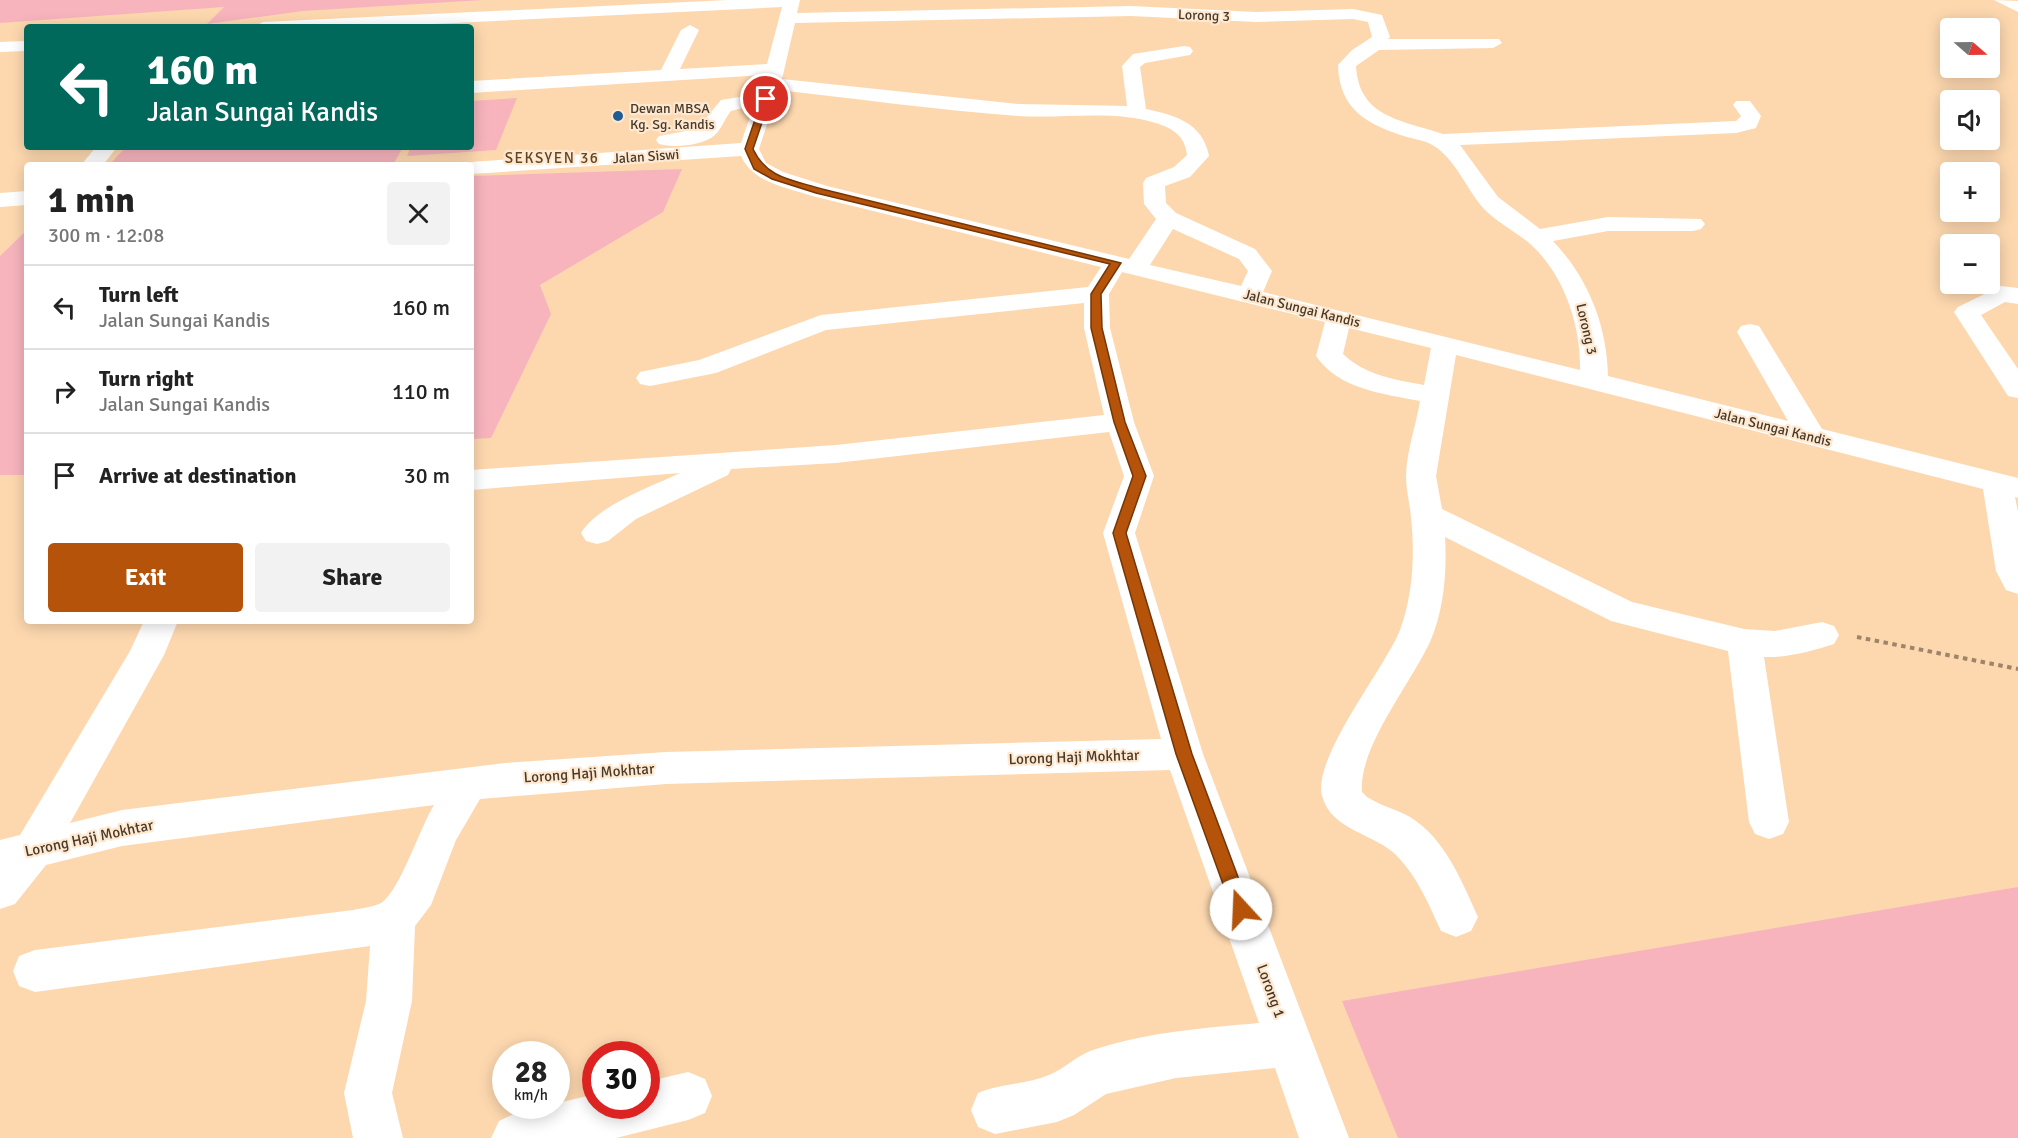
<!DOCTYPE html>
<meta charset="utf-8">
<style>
:root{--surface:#fff;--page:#f2f2f2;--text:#222;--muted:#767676;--line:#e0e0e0;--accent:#b45309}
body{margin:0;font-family:Signika,sans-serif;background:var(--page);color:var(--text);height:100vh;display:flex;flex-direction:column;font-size:22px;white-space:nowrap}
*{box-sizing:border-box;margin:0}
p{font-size:20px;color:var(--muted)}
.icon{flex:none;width:33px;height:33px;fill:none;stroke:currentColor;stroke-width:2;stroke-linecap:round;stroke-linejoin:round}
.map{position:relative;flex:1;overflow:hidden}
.details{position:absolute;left:24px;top:162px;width:450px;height:462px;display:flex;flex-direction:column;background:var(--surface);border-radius:6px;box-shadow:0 3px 15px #0003}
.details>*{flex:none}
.banner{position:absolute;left:24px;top:24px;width:450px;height:126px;border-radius:6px;box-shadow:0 3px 15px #0003;background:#00695c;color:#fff;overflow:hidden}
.needle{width:39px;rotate:110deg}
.controls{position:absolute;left:1940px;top:18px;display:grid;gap:12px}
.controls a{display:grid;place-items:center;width:60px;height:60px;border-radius:6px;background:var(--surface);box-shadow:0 3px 15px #0003;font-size:30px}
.speed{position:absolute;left:492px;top:1041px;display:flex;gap:12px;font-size:30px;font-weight:700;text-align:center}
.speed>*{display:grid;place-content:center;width:78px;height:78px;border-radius:50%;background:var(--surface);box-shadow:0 3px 15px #0003;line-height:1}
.speed small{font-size:15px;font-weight:400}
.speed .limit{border:9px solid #d22;background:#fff;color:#111}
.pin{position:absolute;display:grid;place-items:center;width:51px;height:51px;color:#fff;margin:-26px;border:3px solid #fff;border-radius:50%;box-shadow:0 2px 6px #0007}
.me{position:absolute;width:66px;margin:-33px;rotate:340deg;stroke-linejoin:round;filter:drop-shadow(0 0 4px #0008)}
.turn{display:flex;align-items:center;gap:21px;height:126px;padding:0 24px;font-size:27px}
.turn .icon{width:78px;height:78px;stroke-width:2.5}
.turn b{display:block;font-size:42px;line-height:51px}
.round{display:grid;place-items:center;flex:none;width:63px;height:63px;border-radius:6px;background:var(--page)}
.overview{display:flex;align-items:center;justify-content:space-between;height:102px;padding:0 24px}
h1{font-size:36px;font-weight:800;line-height:45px}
.primary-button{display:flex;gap:12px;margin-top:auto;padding:12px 24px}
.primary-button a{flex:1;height:69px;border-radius:6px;background:var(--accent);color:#fff;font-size:24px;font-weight:800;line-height:69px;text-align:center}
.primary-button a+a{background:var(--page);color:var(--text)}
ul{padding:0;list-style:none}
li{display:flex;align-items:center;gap:18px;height:84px;padding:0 24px;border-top:2px solid var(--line)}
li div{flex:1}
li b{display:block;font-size:22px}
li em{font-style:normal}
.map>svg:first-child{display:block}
.green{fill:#f7b4bd}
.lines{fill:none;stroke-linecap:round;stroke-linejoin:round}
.path{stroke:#9e8569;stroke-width:4;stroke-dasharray:4.5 4.5;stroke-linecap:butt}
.minor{fill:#fff;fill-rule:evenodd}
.route{fill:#b45309;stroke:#753606;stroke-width:1.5}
.poi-dot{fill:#215c93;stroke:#ffe8d0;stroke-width:2}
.labels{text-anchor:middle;stroke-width:4.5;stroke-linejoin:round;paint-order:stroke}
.far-street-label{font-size:14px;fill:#483929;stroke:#ffe8d0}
.far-poi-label{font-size:14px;fill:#483929;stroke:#ffe8d0;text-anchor:start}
.far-quarter-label{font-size:15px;letter-spacing:1.5px;fill:#644520;stroke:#ffe8d0}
.street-label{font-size:15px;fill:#483929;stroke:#ffe8d0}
</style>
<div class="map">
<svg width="2018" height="1138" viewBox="0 0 2018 1138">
<rect width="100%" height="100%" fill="#fdd8af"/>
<g class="green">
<polygon points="0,0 483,0 303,11 207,24 224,7 0,23"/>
<polygon points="517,98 496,150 407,156 411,147 471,147 471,101"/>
<polygon points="126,147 403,147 393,165 109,165"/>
<polygon points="682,169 663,212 540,285 551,314 491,438 471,439 471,176"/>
<polygon points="27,230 27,475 0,475 0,256"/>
<polygon points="2018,887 2018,1138 1398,1138 1342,1001"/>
</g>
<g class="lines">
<polyline class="path" points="1857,637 2018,669"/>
<g class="minor">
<path d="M728,0H800L797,13L1131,6L1256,12L1353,9L1382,15L1390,37L1388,39H1499L1502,43L1493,48L1379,50L1356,66C1359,118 1402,120 1443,134L1736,121L1741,116L1733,105L1736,101H1750L1761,116L1756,128L1736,133L1460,145L1498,197L1540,229L1608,217L1701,219L1705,224L1701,229L1693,231H1608L1553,241C1588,278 1607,325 1608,376L1788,421L1737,332L1741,326L1750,324L1759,326L1822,429L2018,478V498L2015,497L2018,512V594L2006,590L1996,571L1983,489L1456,355L1436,476L1442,509L1632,602L1744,629L1775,631L1822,622L1834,626L1839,635L1834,644C1812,651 1787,658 1764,657L1789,822L1783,834L1769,839L1755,834L1749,822L1728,651L1611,621L1445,537C1447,572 1444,610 1430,642C1411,683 1358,748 1362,792L1367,797C1381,806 1396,809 1410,817C1445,838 1462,882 1478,917L1471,931L1456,937L1441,931C1429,905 1418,878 1398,857C1376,833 1332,832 1322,796C1312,758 1385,668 1400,630C1413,595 1415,554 1411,518C1410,504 1406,490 1406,477C1406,453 1416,425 1420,401C1384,394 1338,389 1316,356L1325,322L1122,272L1109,294L1110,328L1134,422L1154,476L1135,533L1203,754L1349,1138H1299L1275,1068L1176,1078L1106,1094L1074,1115L1057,1122L995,1134L978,1127L971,1110L978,1093C1001,1083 1026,1085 1049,1075C1066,1068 1078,1054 1096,1049C1148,1032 1205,1028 1259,1023L1170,770L666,784L480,799L456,840L431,905L415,926L412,1001L392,1093L403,1138H353L344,1093L366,1001L370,946L35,992L19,986L13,971L19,956L35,950L353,910C361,908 374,907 381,903C400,891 420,827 434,805L122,846L46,865L15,904L0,909V840L20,835L130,651L144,621H178L164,655L70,823L122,810L505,763L666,752L1161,739L1103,533L1124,476L1109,432L836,463L731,469L728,475L636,519L608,541L597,544L586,541L581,533C598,505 651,487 680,473L471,490V470L836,445L1104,415L1084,328V303L826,330L716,373L650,386L640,384L636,378L640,372L699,360L821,315L1088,287L1101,267L812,196C786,187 753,183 741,156L471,174V165H462L471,162L741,143L754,105L731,111C725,118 722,128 715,135C702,146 674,148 659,144L656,140L659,136L697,129L721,100L758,94L764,75L471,93V81L661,70L681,30L690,25L699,30L680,69L767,64L782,7L372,27H254L263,22ZM1131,16L1256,22L1353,19L1368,22L1372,37L1352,50L1338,65C1339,110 1368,125 1407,137C1418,140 1428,141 1437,148C1458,164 1467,190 1484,209C1497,222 1514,231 1528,242C1563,272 1581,324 1580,370L1263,292L1272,271L1255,249L1176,213L1166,203L1165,186L1190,177L1209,156C1203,123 1175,115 1146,109L1140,67L1145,63L1190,55L1193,51L1190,47L1184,46L1133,54L1122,66L1127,106L1019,104L782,79L795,23ZM778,90C858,99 938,110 1018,116C1064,119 1115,109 1159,124C1175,130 1185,137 1187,155L1174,167L1146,178L1143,183L1144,204L1156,219L1129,259L827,186L783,172L766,163L759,149ZM1173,229L1239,259L1248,271L1241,286L1150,265ZM1349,328L1431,348L1424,385C1395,380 1365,375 1343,354Z"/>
<polygon points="1994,0 2018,1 2018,12"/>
<polygon points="27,41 27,51 0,52 0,42"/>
<polygon points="96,147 117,147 103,165 81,165"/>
<polygon points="27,191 27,205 0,207 0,193"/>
<polygon points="2001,286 2018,288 2018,304 2005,302 1981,315 2018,369 2018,398 2008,396 1954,312 1958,307"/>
<polygon points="688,1072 705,1079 712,1096 705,1113 688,1120 616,1138 491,1138 499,1121 516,1113 596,1094 596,1106 646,1106 646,1082"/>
</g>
</g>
<path class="route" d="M766,97L770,99L753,149C767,179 793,180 822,189L1121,263L1101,294L1102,328L1125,422L1146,476L1126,533L1192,754L1250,909L1247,915L1241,918L1235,915L1232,909L1176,754L1113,533L1133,476L1114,422L1091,328V294L1110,264L816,193L772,179L754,169L745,149L762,99Z"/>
<circle class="poi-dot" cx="618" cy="116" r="6"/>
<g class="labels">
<g class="far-street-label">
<text transform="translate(1204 15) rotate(2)" y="5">Lorong 3</text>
<text transform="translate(646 156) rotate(-4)" y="5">Jalan Siswi</text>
<text transform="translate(1302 308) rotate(14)" y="5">Jalan Sungai Kandis</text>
<text transform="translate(1587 329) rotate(77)" y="5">Lorong 3</text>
<text transform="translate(1773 427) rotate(14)" y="5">Jalan Sungai Kandis</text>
</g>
<g class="far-poi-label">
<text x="630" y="113">Dewan MBSA<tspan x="630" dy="16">Kg. Sg. Kandis</tspan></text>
</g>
<g class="far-quarter-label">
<text x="552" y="163">SEKSYEN 36</text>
</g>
<g class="street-label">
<text transform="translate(1074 757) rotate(-2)" y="5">Lorong Haji Mokhtar</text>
<text transform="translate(589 773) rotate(-4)" y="5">Lorong Haji Mokhtar</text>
<text transform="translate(89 838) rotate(-12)" y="5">Lorong Haji Mokhtar</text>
<text transform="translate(1271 991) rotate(70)" y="5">Lorong 1</text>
</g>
</g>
</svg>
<div class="controls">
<a><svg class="needle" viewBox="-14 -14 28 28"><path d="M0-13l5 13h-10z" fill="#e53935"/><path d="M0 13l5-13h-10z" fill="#767676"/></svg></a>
<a><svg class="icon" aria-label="sound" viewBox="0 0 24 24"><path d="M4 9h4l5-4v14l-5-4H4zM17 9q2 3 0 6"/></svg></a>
<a>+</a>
<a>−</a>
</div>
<div class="speed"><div>28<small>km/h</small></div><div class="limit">30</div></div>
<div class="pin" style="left:766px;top:99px;background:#d93025"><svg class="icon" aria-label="arrive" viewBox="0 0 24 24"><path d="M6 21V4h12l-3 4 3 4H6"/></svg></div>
<svg class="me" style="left:1241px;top:909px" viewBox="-20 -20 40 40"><circle r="19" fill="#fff"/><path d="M0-13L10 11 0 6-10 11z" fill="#b45309"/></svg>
<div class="banner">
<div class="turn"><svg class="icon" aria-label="left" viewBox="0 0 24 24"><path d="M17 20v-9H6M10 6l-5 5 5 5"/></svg><div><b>160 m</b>Jalan Sungai Kandis</div></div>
</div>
<section class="details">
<div class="overview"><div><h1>1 min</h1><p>300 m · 12:08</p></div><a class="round"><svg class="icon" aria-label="close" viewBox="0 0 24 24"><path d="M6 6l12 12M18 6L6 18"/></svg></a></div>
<ul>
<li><svg class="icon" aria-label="left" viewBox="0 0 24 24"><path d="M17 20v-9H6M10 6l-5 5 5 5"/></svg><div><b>Turn left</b><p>Jalan Sungai Kandis</p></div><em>160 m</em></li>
<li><svg class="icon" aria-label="right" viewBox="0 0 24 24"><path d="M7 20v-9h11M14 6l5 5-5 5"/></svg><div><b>Turn right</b><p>Jalan Sungai Kandis</p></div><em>110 m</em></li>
<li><svg class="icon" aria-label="arrive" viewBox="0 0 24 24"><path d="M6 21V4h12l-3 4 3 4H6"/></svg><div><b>Arrive at destination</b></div><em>30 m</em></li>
</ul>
<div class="primary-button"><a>Exit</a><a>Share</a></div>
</section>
</div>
